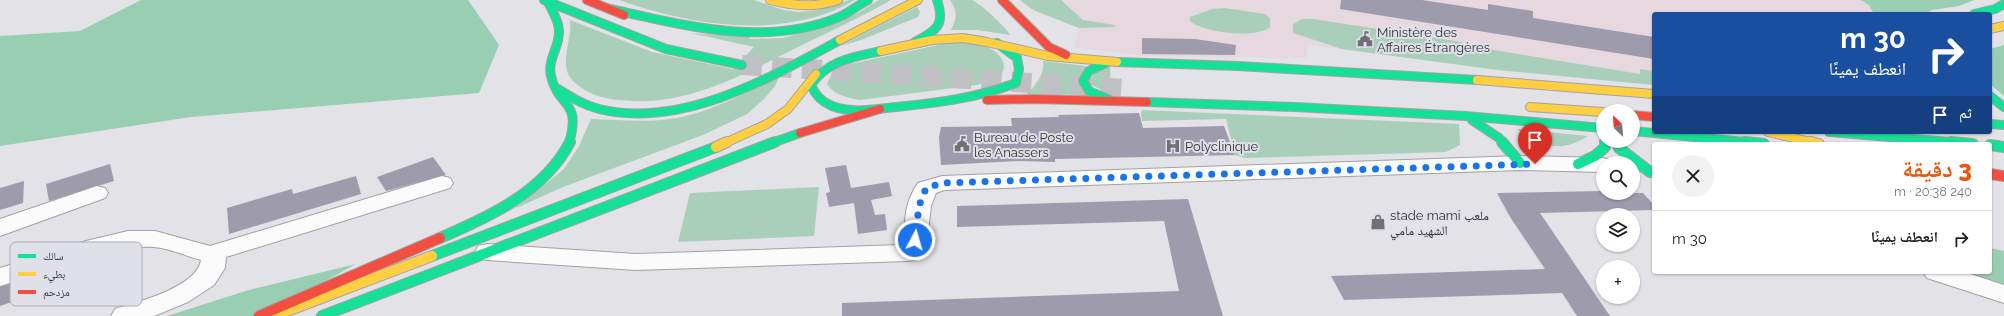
<!DOCTYPE html>
<html lang="ar">
<meta charset="utf-8">
<style>
:root{--surface:#fff;--page:#f2f2f2;--text:#222;--muted:#767676;--line:#e0e0e0;--accent:#ea580c}
body{margin:0;font-family:Raleway,"Noto Naskh Arabic",sans-serif;background:var(--page);color:var(--text);direction:rtl;height:100vh;display:flex;flex-direction:column;font-size:15px;white-space:nowrap}
*{box-sizing:border-box;margin:0}
p{font-size:13px;color:var(--muted)}
.icon{flex:none;width:22px;height:22px;fill:none;stroke:currentColor;stroke-width:2;stroke-linecap:round;stroke-linejoin:round}
.map{position:relative;flex:1;overflow:hidden;direction:ltr}
.sheet{position:absolute;left:1652px;top:142px;width:340px;height:132px;display:flex;flex-direction:column;background:var(--surface);border-radius:4px;box-shadow:0 1px 3px #0004;direction:rtl}
.sheet>*{flex:none}
.banner{position:absolute;left:1652px;top:12px;width:340px;height:122px;border-radius:4px;box-shadow:0 1px 3px #0004;direction:rtl;background:#1a4fa0;color:#fff;overflow:hidden}
.needle{width:26px;rotate:335deg}
.buttons{position:absolute;left:1596px;top:104px;display:grid;gap:8px}
.buttons a{display:grid;place-items:center;width:44px;height:44px;border-radius:50%;background:var(--surface);box-shadow:0 1px 3px #0004;font-size:20px}
.pin{position:absolute;display:grid;place-items:center;width:34px;height:34px;color:#fff;margin:-41px -17px;border-radius:50% 50% 50% 0;rotate:-45deg;box-shadow:0 0 4px #0007}
.pin .icon{rotate:45deg}
.me{position:absolute;width:44px;margin:-22px;rotate:6deg;stroke-linejoin:round;filter:drop-shadow(0 0 3px #0008)}
.turn{display:flex;align-items:center;gap:14px;height:84px;padding:0 20px;font-size:18px}
.turn .icon{width:52px;height:52px;stroke-width:2.5}
.turn b{display:block;font-size:28px;line-height:34px}
.then{display:flex;align-items:center;height:38px;padding:0 20px;background:#0003;gap:8px;font-size:15px}
.round{display:grid;place-items:center;flex:none;width:42px;height:42px;border-radius:21px;background:var(--page)}
.headline{display:flex;align-items:center;justify-content:space-between;height:68px;padding:0 20px}
h1{font-size:24px;font-weight:800;line-height:30px;color:var(--accent)}
ul{padding:0;list-style:none}
li{display:flex;align-items:center;gap:12px;height:56px;padding:0 20px;border-top:1px solid var(--line)}
li div{flex:1}
li b{display:block;font-size:15px}
li em{font-style:normal}
.map>svg:first-child{display:block}
.commercial{fill:#e6d8de}
.green{fill:#a9cfbb}
.forest{fill:#98cfb3}
.building{fill:#9d9bac}
.lines{fill:none;stroke-linecap:round;stroke-linejoin:round}
.highway-tunnel{stroke:#bfbfc4;stroke-width:20;stroke-dasharray:20 10;stroke-linecap:butt}
.street-casing{stroke:#a2a2a5;stroke-width:2}
.fast-far1-casing{stroke:#a2a2a5;stroke-width:10}
.fast-casing{stroke:#a2a2a5;stroke-width:12}
.slow-far1-casing{stroke:#a2a2a5;stroke-width:10}
.slow-casing{stroke:#a2a2a5;stroke-width:12}
.jam-far1-casing{stroke:#a2a2a5;stroke-width:10}
.jam-casing{stroke:#a2a2a5;stroke-width:12}
.street{fill:#fbfbfb;fill-rule:evenodd}
.fast-far1{stroke:#16e098;stroke-width:8}
.fast{stroke:#16e098;stroke-width:10}
.slow-far1{stroke:#ffcf43;stroke-width:8}
.slow{stroke:#ffcf43;stroke-width:10}
.jam-far1{stroke:#f24e42;stroke-width:8}
.jam{stroke:#f24e42;stroke-width:10}
.route{stroke:#1a73e8;stroke-width:7;stroke-dasharray:0 12.6}
.labels{text-anchor:middle;stroke-width:4;stroke-linejoin:round;paint-order:stroke}
.poi-label{font-size:13px;fill:#343438;stroke:#e0e0e9;text-anchor:start}
.key{fill:#e0e0e9;stroke:#acacb4;stroke-width:1}
.key-label{font-size:11px;fill:#343438}
</style>
<div class="map">
<svg width="2004" height="316" viewBox="0 0 2004 316">
<rect width="100%" height="100%" fill="#e2e2e7"/>
<polygon class="commercial" points="1020,0 1974,0 1959,6 1932,10 1924,14 1654,14 1654,85 1498,70 1309,45 1306,58 1146,56 1074,47 1079,28 1033,10"/>
<g class="green">
<path d="M619,0H754L783,10L798,12L818,10L849,0H855C785,41 692,26 619,0Z"/>
<path d="M879,0H891C863,16 833,30 804,44C746,73 687,108 619,100C603,99 585,93 573,81C557,65 573,40 570,20L652,52L733,69L754,47L691,33L749,37L750,39L783,38L828,25L858,13Z"/>
<path d="M950,0C956,0 967,0 972,0C982,5 1005,26 1010,35L977,30H951C957,18 958,11 950,0Z"/>
<polygon points="1020,0 1061,0 1083,20 1115,25 1115,27 1079,28 1033,10"/>
<polygon points="917,7 920,12 918,17 861,40 840,46"/>
<path d="M1225,8L1265,14L1270,18V27C1256,39 1204,33 1190,21V17L1212,9Z"/>
<polygon points="1302,19 1313,19 1462,42 1463,45 1640,74 1640,69 1654,71 1654,85 1498,70 1342,49 1293,33 1293,24"/>
<path d="M952,42C962,43 974,43 983,45C993,48 1010,61 1002,73C997,81 985,82 977,85L860,100C847,97 835,96 827,84L833,71L841,66Z"/>
<path d="M1043,61L1086,66V95L1027,94C1036,85 1045,74 1043,61Z"/>
<polygon points="1110,67 1111,95 1090,84 1094,71"/>
<path d="M779,77L775,86L764,99L747,114L703,135L563,187L514,209L564,169L579,146L591,119C619,120 649,123 677,118C711,112 748,92 779,77Z"/>
<polygon points="1142,110 1459,124 1460,145 1446,152 1245,158 1235,155 1226,119 1142,121 1141,115"/>
<path d="M1517,129L1588,136C1561,153 1542,148 1517,129Z"/>
<polygon points="819,187 814,236 678,242 690,193"/>
</g>
<g class="forest">
<polygon points="141,0 468,0 499,45 479,93 191,117 0,146 0,36 80,31"/>
<polygon points="1861,0 1974,0 1959,6 1932,10 1924,14 1874,14 1869,5"/>
<polygon points="2004,45 2004,96 1990,84 1990,49"/>
<polygon points="1990,248 2004,251 2004,285 1962,272 1990,272"/>
<polygon points="356,264 262,316 167,316 249,290"/>
</g>
<g class="building">
<polygon points="1341,0 1422,0 1488,10 1488,4 1533,11 1533,18 1654,37 1654,59 1340,9"/>
<polygon points="1142,38 1195,39 1236,45 1235,55 1142,54"/>
<polygon points="1139,113 1143,128 1224,126 1235,155 1055,159 1055,162 1020,161 941,165 939,137 941,127 1012,126 1011,118 1059,117 1058,115"/>
<polygon points="433,157 446,175 386,191 377,177"/>
<polygon points="110,164 114,181 49,201 46,184"/>
<polygon points="846,165 851,188 889,182 892,196 871,200 875,215 885,214 887,230 858,234 854,203 829,207 826,193 830,192 825,168"/>
<polygon points="356,176 361,194 229,234 227,208 292,189 293,194"/>
<polygon points="24,181 23,203 0,210 0,188"/>
<polygon points="1603,191 1603,193 1643,193 1654,205 1654,210 1540,213 1610,316 1577,316 1562,293 1344,300 1331,276 1545,269 1510,217 1497,193"/>
<polygon points="1188,199 1223,316 842,316 842,303 1179,291 1164,221 957,227 957,206"/>
<polygon points="34,276 38,293 0,306 0,287"/>
</g>
<g class="lines">
<polyline class="highway-tunnel" points="742,65 1125,89"/>
<g class="street-casing">
<g id="street">
<path d="M1520,156L1603,158L1611,160L1613,163H1603V172L1520,170L944,190L936,193L931,206L927,240L917,259L908,261L636,270L487,260L478,258L475,252L478,246L487,244L636,254L900,245C906,234 904,219 907,207C909,199 913,190 918,183L942,176Z"/>
<path d="M442,176L450,178L453,183L450,188L226,257L225,268L214,285L188,302L154,316H111L115,309C138,302 197,287 201,260C186,256 169,248 154,247C109,243 45,273 0,286V268L86,241L128,231H155L210,246Z"/>
<polygon points="97,186 105,188 108,193 105,198 0,236 0,219"/>
<polygon points="1923,272 1964,272 2004,285 2004,303 1927,278"/>
</g>
</g>
<g class="fast-far1-casing">
<g id="fast-far1">
<polyline points="544,0 666,49 742,65"/>
<path d="M548,2C552,11 559,20 559,31C560,46 547,60 551,76C558,108 582,99 569,143"/>
<path d="M610,9C683,25 766,48 839,17C849,13 858,5 868,0"/>
<polyline points="1974,14 1995,9 2004,4"/>
<path d="M915,42C936,31 946,25 937,0"/>
<path d="M881,51C853,57 828,60 811,85C815,95 822,102 832,106C853,114 875,109 896,107C937,103 977,98 1016,83L1019,69L1017,58L997,43"/>
<polyline points="1108,62 1089,71 1083,81 1089,91 1108,99"/>
<polyline points="1117,62 1238,66 1477,80"/>
<path d="M558,89C571,97 583,105 599,109C681,129 770,78 840,40"/>
<polyline points="1990,96 2004,107"/>
<polyline points="1147,102 1295,107 1465,116 1603,128"/>
<polyline points="1472,120 1499,138 1503,143"/>
<polyline points="1990,124 2004,125"/>
<polyline points="1633,131 1755,143"/>
<polyline points="1829,132 1963,143"/>
<polyline points="1605,141 1605,143"/>
<polyline points="1617,141 1618,143"/>
<polyline points="772,143 800,133"/>
</g>
</g>
<g class="fast-casing">
<g id="fast">
<polyline points="1502,142 1520,163"/>
<polyline points="1617,142 1619,148 1650,172"/>
<polyline points="1745,142 1764,144"/>
<polyline points="1951,142 1973,144"/>
<polyline points="1990,145 2004,147"/>
<polyline points="1578,164 1595,156 1605,147 1605,142"/>
<path d="M440,238C489,217 544,192 570,142"/>
<polyline points="432,256 716,147"/>
<polyline points="322,316 775,142"/>
</g>
</g>
<g class="slow-far1-casing">
<g id="slow-far1">
<path d="M770,0C794,6 815,8 838,0"/>
<polyline points="1990,29 2004,26"/>
<polyline points="840,40 918,0"/>
<polyline points="881,51 932,40 963,38 987,42 1048,56 1117,62"/>
<polyline points="1477,80 1654,94"/>
<polyline points="1530,107 1603,112"/>
<polyline points="1768,132 1815,143"/>
<polyline points="725,143 767,124 788,109 816,74"/>
</g>
</g>
<g class="slow-casing">
<g id="slow">
<polyline points="1811,142 1819,144"/>
<polyline points="716,147 727,142"/>
<polyline points="274,316 432,256"/>
</g>
</g>
<g class="jam-far1-casing">
<g id="jam-far1">
<polyline points="587,0 624,15"/>
<polyline points="1002,0 1049,47 1066,55"/>
<polyline points="987,100 1034,99 1147,102"/>
<polyline points="1633,115 1654,117"/>
<polyline points="800,133 880,109"/>
</g>
</g>
<g class="jam-casing">
<g id="jam">
<polyline points="1990,174 2004,176"/>
<polyline points="259,316 440,238"/>
</g>
</g>
<use href="#street" class="street"/>
<use href="#fast-far1" class="fast-far1"/>
<use href="#fast" class="fast"/>
<use href="#slow-far1" class="slow-far1"/>
<use href="#slow" class="slow"/>
<use href="#jam-far1" class="jam-far1"/>
<use href="#jam" class="jam"/>
</g>
<g class="lines">
<polyline class="route" points="915,240 919,206 926,188 942,183 1535,164"/>
</g>
<defs>
<g id="civic-bare" transform="scale(1.2)"><path d="M-.6-6.5H3V-4.5H.6V-3L4-1V1h2V6H-6V1h2V-1L-.6-3ZM-1.2 2.5V6h2.4V2.5Z" fill="#717175" stroke="#e0e0e9" stroke-width="2.5" paint-order="stroke"/></g>
<g id="hospital-bare" transform="scale(1.2)"><path d="M-5-5h3v3.5h4V-5h3V5h-3V1.5h-4V5h-3Z" fill="#717175" stroke="#e0e0e9" stroke-width="2.5" paint-order="stroke"/></g>
<g id="shop-bare" transform="scale(1.2)"><path d="M-5-2.5h2.3a2.7 3.5 0 0 1 5.4 0H5L5.5 6h-11ZM-1.5-2.5h3a1.5 2.3 0 0 0-3 0Z" fill="#717175" stroke="#e0e0e9" stroke-width="2.5" paint-order="stroke"/></g>
</defs>
<g fill-rule="evenodd">
<use href="#civic-bare" x="1365" y="39"/>
<use href="#civic-bare" x="962" y="144"/>
<use href="#hospital-bare" x="1173" y="146"/>
<use href="#shop-bare" x="1378" y="222"/>
</g>
<g class="labels">
<g class="poi-label">
<text x="1377" y="37">Ministère des<tspan x="1377" dy="15">Affaires Étrangères</tspan></text>
<text x="974" y="142">Bureau de Poste<tspan x="974" dy="15">les Anassers</tspan></text>
<text x="1185" y="151">Polyclinique</text>
<text x="1390" y="220">stade mami ملعب<tspan x="1390" dy="15">الشهيد مامي</tspan></text>
</g>
</g>
<rect x="10" y="242" width="132" height="64" rx="6" class="key"/>
<rect x="18" y="254" width="18" height="4" fill="#16e098"/>
<rect x="18" y="272" width="18" height="4" fill="#ffcf43"/>
<rect x="18" y="290" width="18" height="4" fill="#f24e42"/>
<g class="key-label">
<text x="43" y="260">سالك</text>
<text x="43" y="278">بطيء</text>
<text x="43" y="296">مزدحم</text>
</g>
</svg>
<div class="buttons">
<a><svg class="needle" viewBox="-14 -14 28 28"><path d="M0-13l5 13h-10z" fill="#e53935"/><path d="M0 13l5-13h-10z" fill="#767676"/></svg></a>
<a><svg class="icon" aria-label="search" viewBox="0 0 24 24"><circle cx="10" cy="10" r="6"/><path d="M15 15l6 6"/></svg></a>
<a><svg class="icon" aria-label="layers" viewBox="0 0 24 24"><path d="M12 4l9 5-9 5-9-5zM3 14l9 5 9-5"/></svg></a>
<a>+</a>
</div>
<div class="pin" style="left:1535px;top:164px;background:#d93025"><svg class="icon" aria-label="arrive" viewBox="0 0 24 24"><path d="M6 21V4h12l-3 4 3 4H6"/></svg></div>
<svg class="me" style="left:915px;top:240px" viewBox="-20 -20 40 40"><circle r="17" fill="#1a73e8" stroke="#fff" stroke-width="3"/><path d="M0-11L8 9 0 5-8 9z" fill="#fff"/></svg>
<div class="banner">
<div class="turn"><svg class="icon" aria-label="right" viewBox="0 0 24 24"><path d="M7 20v-9h11M14 6l5 5-5 5"/></svg><div><b>30 m</b>انعطف يمينًا</div></div>
<div class="then">ثم<svg class="icon" aria-label="arrive" viewBox="0 0 24 24"><path d="M6 21V4h12l-3 4 3 4H6"/></svg></div>
</div>
<section class="sheet">
<div class="headline"><div><h1>3 دقيقة</h1><p>240 m · 20:38</p></div><a class="round"><svg class="icon" aria-label="close" viewBox="0 0 24 24"><path d="M6 6l12 12M18 6L6 18"/></svg></a></div>
<ul>
<li><svg class="icon" aria-label="right" viewBox="0 0 24 24"><path d="M7 20v-9h11M14 6l5 5-5 5"/></svg><div><b>انعطف يمينًا</b></div><em>30 m</em></li>
</ul>
</section>
</div>
